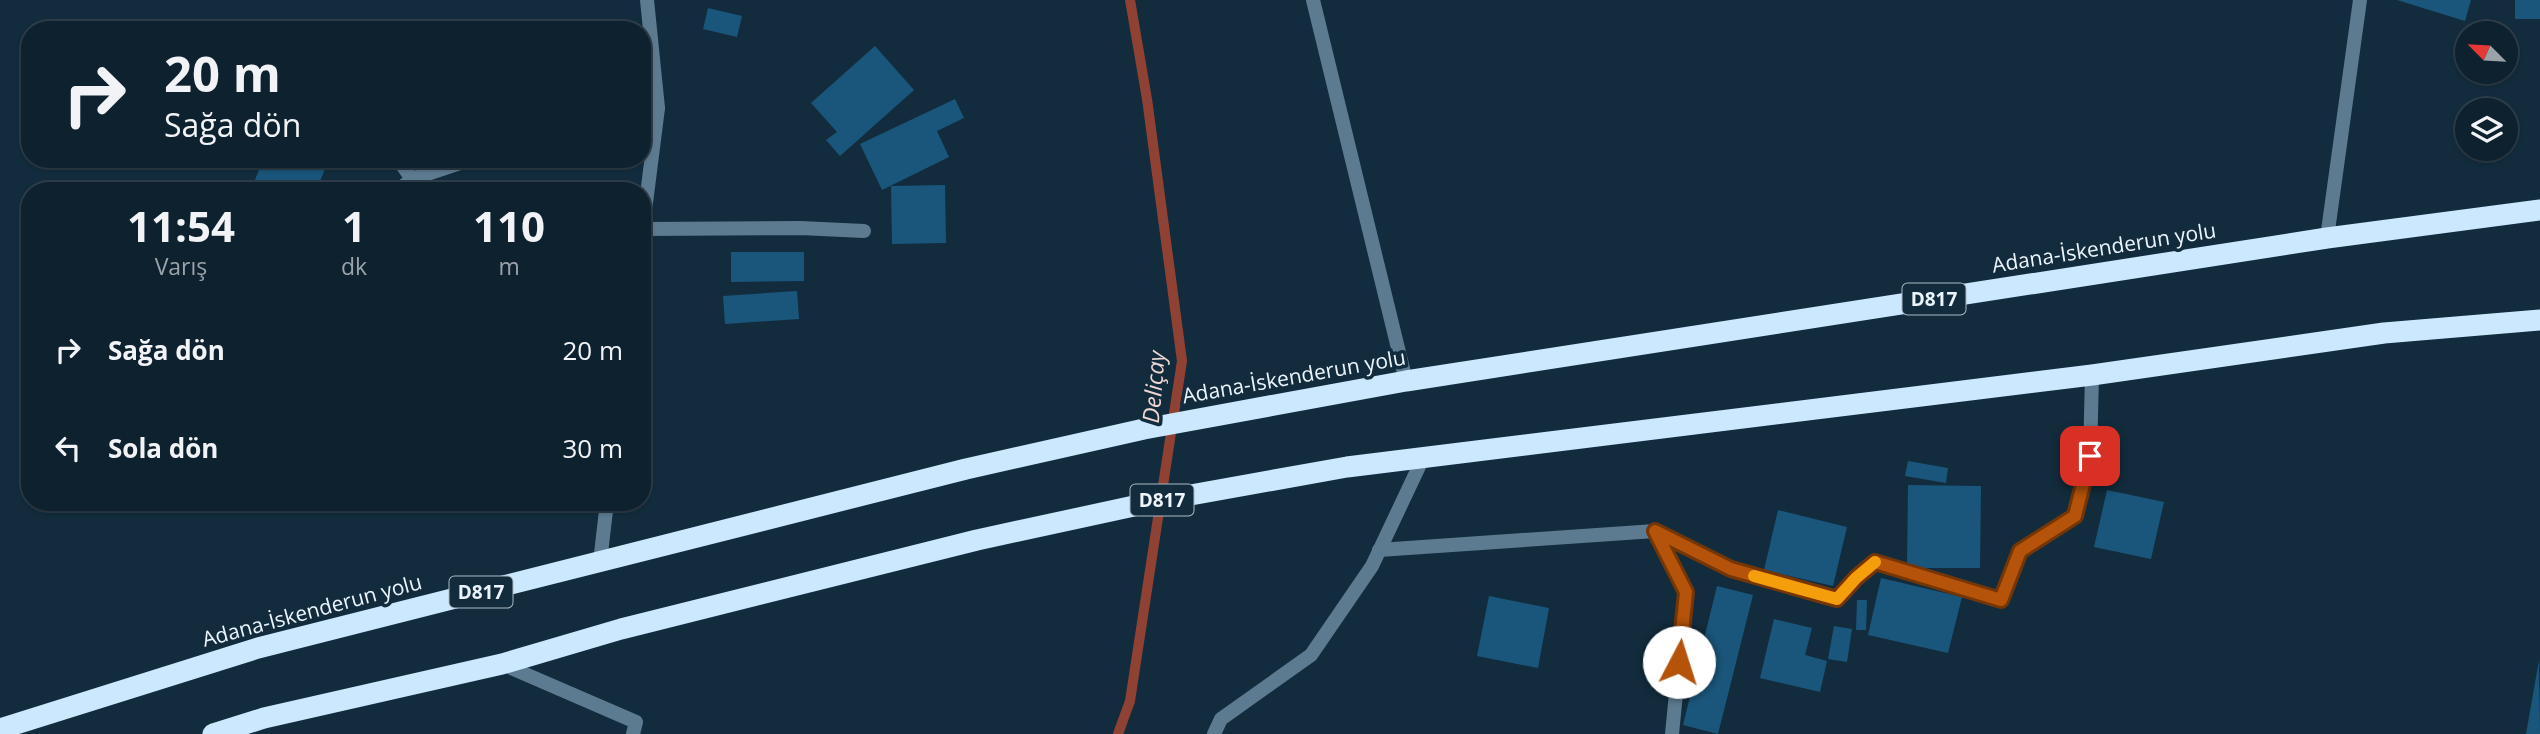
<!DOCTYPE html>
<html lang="tr">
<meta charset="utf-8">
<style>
:root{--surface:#0e212e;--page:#172936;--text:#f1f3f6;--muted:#9ba3aa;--line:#2e3e4a}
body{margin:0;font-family:"Open Sans",sans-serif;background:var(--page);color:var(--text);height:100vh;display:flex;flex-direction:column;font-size:26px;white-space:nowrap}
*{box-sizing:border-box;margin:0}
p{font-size:23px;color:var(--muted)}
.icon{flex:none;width:38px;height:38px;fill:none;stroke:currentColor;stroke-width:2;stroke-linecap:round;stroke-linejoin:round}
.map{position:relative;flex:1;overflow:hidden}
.panel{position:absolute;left:21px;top:182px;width:630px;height:329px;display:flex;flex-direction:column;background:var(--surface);border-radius:28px;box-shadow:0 2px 5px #0004,0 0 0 2px var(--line)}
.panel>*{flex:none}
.top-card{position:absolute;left:21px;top:21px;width:630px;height:147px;border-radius:28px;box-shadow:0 2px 5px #0004,0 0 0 2px var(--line);background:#0e212e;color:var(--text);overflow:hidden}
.needle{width:46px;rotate:294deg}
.tools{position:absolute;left:2455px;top:21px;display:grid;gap:14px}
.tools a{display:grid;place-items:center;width:63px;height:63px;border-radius:50%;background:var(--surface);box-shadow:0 2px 5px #0004,0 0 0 2px var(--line);font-size:35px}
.pin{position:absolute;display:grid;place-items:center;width:60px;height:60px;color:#fff;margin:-30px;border-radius:14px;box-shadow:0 4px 10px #0006}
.me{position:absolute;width:77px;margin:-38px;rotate:5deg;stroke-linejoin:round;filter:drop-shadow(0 0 5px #0008)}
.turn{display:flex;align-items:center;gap:24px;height:147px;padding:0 28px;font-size:32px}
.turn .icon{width:91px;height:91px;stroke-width:2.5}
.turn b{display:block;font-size:49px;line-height:60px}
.eta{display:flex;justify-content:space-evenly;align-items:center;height:119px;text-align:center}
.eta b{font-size:42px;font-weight:700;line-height:49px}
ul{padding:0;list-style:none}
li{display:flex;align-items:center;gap:21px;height:98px;padding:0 28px}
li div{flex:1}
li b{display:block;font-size:26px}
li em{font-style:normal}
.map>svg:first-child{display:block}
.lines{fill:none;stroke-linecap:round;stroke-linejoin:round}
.stream{stroke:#8f4234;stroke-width:10}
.building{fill:#1a567b}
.street{stroke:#5d7b90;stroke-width:14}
.highway{stroke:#cbe8fe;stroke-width:21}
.route-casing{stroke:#753606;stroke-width:18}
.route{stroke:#b45309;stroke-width:12}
.slow{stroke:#f59e0b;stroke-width:12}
.labels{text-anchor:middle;stroke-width:7;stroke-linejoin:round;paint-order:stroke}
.shield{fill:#122c3d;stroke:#abb9c3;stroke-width:2}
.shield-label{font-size:19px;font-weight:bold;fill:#ecf5fc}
.street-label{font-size:21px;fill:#ecf5fc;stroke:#122c3d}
.water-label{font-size:23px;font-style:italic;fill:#efd7d2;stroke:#122c3d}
</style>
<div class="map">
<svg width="2540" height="734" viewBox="0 0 2540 734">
<rect width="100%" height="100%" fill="#122c3d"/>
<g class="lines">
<polyline class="stream" points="1118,734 1130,701 1182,361 1147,99 1130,0"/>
</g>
<g class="building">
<polygon points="2397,0 2471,0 2465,21"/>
<rect x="2515" y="0" width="25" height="19"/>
<polygon points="708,8 742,16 737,37 703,29"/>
<polygon points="875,46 914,90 840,156 826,140 837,132 811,103"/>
<polygon points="955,99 964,118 937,131 949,157 882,190 860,144"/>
<polygon points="263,159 329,159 316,191 281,191 255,180"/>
<polygon points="945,185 946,243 892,244 891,186"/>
<polygon points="731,252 804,252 804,281 731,282"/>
<polygon points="797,291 799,319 725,324 723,296"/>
<polygon points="1908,461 1948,468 1946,483 1905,476"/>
<polygon points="1908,485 1981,486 1980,568 1907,568"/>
<polygon points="2107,490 2164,502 2151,559 2094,547"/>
<polygon points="1778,510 1847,527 1833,586 1764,570"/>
<polygon points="1881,578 1962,597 1948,653 1868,635"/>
<polygon points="1717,586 1753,595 1718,734 1683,725"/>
<polygon points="1489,596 1549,608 1538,668 1477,656"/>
<polygon points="1857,600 1867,600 1866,630 1856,630"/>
<polygon points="1774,619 1812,628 1805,655 1827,661 1820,692 1760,678"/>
<polygon points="1834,626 1852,629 1847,662 1828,659"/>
<polygon points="2539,660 2540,734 2526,734"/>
</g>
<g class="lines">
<g class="street">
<polyline points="1313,0 1406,381"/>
<polyline points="642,97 658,108"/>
<polyline points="398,159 412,179"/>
<polyline points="397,191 412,179 472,159"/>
<polyline points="643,229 800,228 864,231"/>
<polyline points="642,234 658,108 647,0"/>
<polyline points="2327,238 2360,0"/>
<polyline points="1655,531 1731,569 1837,599 1856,578 1875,562 2001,600 2019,551 2075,517 2090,456 2092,375"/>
<polyline points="1379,550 1655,531 1686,592 1672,734"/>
<polyline points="600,562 607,502"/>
<polyline points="502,664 636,722 633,734"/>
<polyline points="1214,734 1221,719 1311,655 1372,566 1423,458"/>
</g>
<g class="highway">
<polyline points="0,729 258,648 966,469 1144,429 1406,381 2327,238 2540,210"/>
<polyline points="213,734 264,718 502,664 621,629 977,540 1157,501 1347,467 2092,375 2384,333 2540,320"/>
</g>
</g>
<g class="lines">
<g class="route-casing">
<polyline id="route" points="1679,662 1686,592 1655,531 1731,569 1837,599 1856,578 1875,562 2001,600 2020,551 2075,516 2090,456"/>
</g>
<use href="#route" class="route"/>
<polyline class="slow" points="1754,576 1837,599 1856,578 1875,562"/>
</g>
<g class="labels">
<g class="shield">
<rect x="1902.5" y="283.5" width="63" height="31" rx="5"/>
<rect x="1130.5" y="484.5" width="63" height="31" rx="5"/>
<rect x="449.5" y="576.5" width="63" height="31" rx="5"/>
</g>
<g class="shield-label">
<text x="1934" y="306">D817</text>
<text x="1162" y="507">D817</text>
<text x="481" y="599">D817</text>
</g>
<g class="street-label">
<text transform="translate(2104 248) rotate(-9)" y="7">Adana-İskenderun yolu</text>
<text transform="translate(1294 377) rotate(-10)" y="7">Adana-İskenderun yolu</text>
<text transform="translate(312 611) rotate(-15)" y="7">Adana-İskenderun yolu</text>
</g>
<g class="water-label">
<text transform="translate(1154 387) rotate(-85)" y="8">Deliçay</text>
</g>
</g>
</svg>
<div class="tools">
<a><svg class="needle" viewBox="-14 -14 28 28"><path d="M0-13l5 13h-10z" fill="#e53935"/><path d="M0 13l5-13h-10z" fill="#9ba3aa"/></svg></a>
<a><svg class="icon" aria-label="layers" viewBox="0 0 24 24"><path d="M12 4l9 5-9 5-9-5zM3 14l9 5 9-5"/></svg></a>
</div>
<div class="pin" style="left:2090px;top:456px;background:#d93025"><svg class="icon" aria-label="arrive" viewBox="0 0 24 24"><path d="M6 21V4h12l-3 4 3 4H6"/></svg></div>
<svg class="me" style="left:1679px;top:662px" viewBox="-20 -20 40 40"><circle r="19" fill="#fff"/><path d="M0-13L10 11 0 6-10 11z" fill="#b45309"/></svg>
<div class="top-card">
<div class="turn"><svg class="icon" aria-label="right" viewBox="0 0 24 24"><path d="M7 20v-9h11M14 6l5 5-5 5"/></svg><div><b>20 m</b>Sağa dön</div></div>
</div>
<section class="panel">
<div class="eta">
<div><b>11:54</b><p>Varış</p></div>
<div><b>1</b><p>dk</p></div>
<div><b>110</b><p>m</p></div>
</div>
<ul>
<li><svg class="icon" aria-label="right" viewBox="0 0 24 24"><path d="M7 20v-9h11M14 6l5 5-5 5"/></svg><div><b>Sağa dön</b></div><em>20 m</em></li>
<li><svg class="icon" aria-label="left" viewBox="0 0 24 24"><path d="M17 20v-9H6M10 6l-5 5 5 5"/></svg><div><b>Sola dön</b></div><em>30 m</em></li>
</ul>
</section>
</div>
